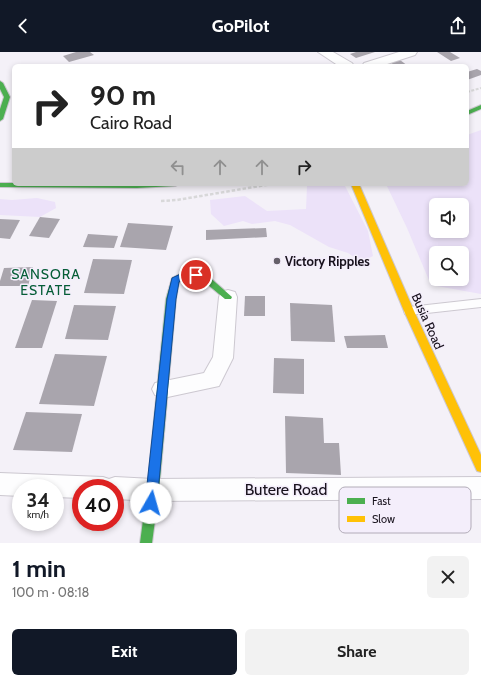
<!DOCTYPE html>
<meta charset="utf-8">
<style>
:root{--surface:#fff;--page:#f2f2f2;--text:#222;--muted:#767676;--accent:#111827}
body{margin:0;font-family:Cabin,sans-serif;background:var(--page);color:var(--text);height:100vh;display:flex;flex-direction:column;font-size:15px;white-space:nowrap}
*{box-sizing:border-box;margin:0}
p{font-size:13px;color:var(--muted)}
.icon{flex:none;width:22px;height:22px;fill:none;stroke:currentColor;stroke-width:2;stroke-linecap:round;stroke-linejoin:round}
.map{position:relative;height:491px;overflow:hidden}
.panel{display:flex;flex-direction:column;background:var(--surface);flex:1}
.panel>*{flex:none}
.hud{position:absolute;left:12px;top:12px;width:457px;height:122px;border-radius:6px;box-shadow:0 2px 6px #0003;background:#fff;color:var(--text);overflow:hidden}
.controls{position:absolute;left:429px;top:146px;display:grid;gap:8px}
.controls a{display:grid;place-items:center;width:40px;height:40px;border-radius:6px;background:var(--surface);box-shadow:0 2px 6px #0003;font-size:20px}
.speed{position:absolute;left:12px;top:427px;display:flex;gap:8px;font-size:20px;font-weight:700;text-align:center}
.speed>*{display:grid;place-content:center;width:52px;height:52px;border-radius:50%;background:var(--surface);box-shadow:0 2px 6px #0003;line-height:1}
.speed small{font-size:10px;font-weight:400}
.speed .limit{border:6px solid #d22;background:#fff;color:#111}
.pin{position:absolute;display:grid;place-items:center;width:34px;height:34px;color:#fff;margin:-17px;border:2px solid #fff;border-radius:50%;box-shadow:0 1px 4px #0007}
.me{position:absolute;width:44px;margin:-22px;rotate:7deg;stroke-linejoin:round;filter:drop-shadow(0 0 3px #0008)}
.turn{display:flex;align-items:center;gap:14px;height:84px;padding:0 12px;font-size:18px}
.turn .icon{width:52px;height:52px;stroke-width:2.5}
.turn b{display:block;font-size:28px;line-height:34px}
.lanes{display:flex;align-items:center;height:38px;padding:0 12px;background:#0003;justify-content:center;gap:20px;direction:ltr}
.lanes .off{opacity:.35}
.round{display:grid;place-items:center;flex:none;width:42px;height:42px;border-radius:6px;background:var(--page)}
.headline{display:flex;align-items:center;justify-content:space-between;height:68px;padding:0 12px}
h1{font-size:24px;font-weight:700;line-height:30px;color:var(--accent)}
.action{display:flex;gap:8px;margin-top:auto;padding:8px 12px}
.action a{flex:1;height:46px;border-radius:6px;background:var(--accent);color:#fff;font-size:16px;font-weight:700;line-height:46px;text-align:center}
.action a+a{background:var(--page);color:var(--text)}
header{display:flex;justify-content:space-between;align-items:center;height:52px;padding:0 12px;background:var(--accent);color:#fff;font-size:18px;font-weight:700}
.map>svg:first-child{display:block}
.green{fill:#ece2f9;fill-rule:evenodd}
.building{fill:#a9a5ad}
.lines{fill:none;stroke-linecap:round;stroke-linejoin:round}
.lane-casing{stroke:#ccc8d0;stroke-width:2}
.street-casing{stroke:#ccc8d0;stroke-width:2}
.fast-casing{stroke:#ccc8d0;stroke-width:2}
.slow-casing{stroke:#ccc8d0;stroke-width:2}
.path-far1{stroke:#d8d8d9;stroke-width:2;stroke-dasharray:3 1.5;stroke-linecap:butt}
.path{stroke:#d8d8d9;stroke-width:2.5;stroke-dasharray:3.5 2;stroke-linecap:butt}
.lane{fill:#fdfdfe;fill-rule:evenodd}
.street{fill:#fdfdfe;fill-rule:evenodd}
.fast{fill:#4caf50;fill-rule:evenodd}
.slow{fill:#ffc107;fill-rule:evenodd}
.route{fill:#1a73e8;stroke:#114b97}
.poi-dot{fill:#65606a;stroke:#f4eefb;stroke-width:1.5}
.labels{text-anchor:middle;stroke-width:3;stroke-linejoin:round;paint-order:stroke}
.poi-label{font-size:13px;font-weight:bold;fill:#18121d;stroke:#f4eefb;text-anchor:start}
.street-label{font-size:13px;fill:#18121d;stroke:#f4eefb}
.neighbourhood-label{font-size:14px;letter-spacing:1px;fill:#055d36;stroke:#f4eefb}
.near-street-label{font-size:16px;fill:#18121d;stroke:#f4eefb}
.key{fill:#f4eefb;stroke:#b2acb8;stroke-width:1}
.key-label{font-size:11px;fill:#18121d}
</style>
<header><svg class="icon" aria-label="back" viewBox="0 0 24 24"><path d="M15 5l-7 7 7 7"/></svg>GoPilot<svg class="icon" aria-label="share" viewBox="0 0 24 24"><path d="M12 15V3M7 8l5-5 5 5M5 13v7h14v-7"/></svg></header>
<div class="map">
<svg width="481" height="491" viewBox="0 0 481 491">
<rect width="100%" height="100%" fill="#f4f1f8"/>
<g class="green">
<path d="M481,78V242L431,233L407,176L386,132H467V83ZM436,153H462V179H436ZM436,201H462V227H436Z"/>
<polygon points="344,132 368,179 373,204 361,210 348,201 329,195 290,173 275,169 252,172 243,169 224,174 211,162 210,148 245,144 267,159 306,157 307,134"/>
<polygon points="37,146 55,150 56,156 40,165 0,163 0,147 12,148"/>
</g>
<g class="building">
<polygon points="76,0 90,0 94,3 69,10 63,4"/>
<polygon points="356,0 375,0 356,6 350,2"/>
<polygon points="437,0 450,0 460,6 451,9"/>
<polygon points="400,8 408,14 395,14 391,11"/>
<polygon points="477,17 481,19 481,23 467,28 467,20"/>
<polygon points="40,165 60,167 49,186 29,184"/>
<polygon points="0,167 20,168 10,187 0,186"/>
<polygon points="128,171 173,174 166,198 120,195"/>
<polygon points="266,176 267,185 206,188 206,178"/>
<polygon points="88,182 118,184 114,196 83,195"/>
<polygon points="93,207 132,208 124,242 84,241"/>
<polygon points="33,215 28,234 0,234 0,229 4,216"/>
<polygon points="245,244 265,244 265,264 244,264"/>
<polygon points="32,248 57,249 42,296 15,296"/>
<polygon points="290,251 332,253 335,290 291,289"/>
<polygon points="74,253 116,254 108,288 65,287"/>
<polygon points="385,283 388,296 347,296 344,284"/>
<polygon points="55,302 107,304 94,354 39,352"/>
<polygon points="274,306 304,307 304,342 273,341"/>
<polygon points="26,360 82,362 72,400 13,398"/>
<polygon points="285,364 323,366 324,391 339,391 341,423 286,421"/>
</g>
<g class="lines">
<g class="lane-casing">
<polygon id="lane" points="481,247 481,255 409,263 405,262 404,259 405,256 409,255"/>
</g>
<g class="street-casing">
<g id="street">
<polygon points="318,0 333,0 352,11 354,14 339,14"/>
<polygon points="399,0 417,0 415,3 381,14 362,14 364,11"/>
<polygon points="228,238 235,240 237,245 233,306 219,334 163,346 155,343 152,337 155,331 204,321 213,305 219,245 221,240"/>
<polygon points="0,421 103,425 109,427 115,425 153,427 481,425 481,447 153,449 115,447 115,436 81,436 81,446 55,445 55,436 21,436 21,444 0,443"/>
</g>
</g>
<g class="fast-casing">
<g id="fast">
<polygon points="0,29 3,31 10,45 3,67 0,69 0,57 4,45 0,37"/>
<polygon points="481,53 481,57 467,63 467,59"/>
<polygon points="0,131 14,131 14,132 179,132 175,134 137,136 0,135"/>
<polygon points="189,218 207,223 232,245 231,247 225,247 201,227 190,224 179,230 176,247 159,438 152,491 140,491 147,438 166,247 172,226"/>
</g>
</g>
<g class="slow-casing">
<polygon id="slow" points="351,132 359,132 414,259 481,403 481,420 477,419 404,259"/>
</g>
<polyline class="path-far1" points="467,40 481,36"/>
<polyline class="path" points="161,149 177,148 272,132"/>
<use href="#lane" class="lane"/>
<use href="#street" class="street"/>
<use href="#fast" class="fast"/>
<use href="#slow" class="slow"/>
</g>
<polygon class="route" points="189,218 200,221 201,223 196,226 190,224 179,230 176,247 157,451 155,455 151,457 147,455 145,451 167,247 172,226"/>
<circle class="poi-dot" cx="277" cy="209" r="4"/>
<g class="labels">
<g class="poi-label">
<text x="285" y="214">Victory Ripples</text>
</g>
<g class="street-label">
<text transform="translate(428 269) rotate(66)" y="5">Busia Road</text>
</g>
<g class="neighbourhood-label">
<text x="46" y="227">SANSORA<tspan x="46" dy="16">ESTATE</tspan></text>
</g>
<g class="near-street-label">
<text x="286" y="443">Butere Road</text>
</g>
</g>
<rect x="339" y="435" width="132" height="46" rx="6" class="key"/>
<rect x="347" y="446" width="18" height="6" fill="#4caf50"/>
<rect x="347" y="464" width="18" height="6" fill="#ffc107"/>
<g class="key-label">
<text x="372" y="453">Fast</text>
<text x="372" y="471">Slow</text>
</g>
</svg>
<div class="controls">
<a><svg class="icon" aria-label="sound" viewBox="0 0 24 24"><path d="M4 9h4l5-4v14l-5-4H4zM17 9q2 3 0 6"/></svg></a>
<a><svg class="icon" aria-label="search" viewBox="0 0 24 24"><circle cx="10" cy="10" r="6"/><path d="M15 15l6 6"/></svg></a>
</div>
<div class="speed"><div>34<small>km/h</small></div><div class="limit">40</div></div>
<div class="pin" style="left:196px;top:223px;background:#d93025"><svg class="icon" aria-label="arrive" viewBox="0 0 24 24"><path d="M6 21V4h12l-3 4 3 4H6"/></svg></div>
<svg class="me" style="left:151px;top:451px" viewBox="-20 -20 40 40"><circle r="19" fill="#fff"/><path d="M0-13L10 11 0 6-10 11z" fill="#1a73e8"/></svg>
<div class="hud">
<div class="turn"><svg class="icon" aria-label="right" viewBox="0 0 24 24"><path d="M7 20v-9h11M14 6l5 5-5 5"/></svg><div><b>90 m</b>Cairo Road</div></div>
<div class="lanes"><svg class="icon off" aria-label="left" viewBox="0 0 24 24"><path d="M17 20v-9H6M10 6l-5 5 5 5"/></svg><svg class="icon off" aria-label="ahead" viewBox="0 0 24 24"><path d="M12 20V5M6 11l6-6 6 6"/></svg><svg class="icon off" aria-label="ahead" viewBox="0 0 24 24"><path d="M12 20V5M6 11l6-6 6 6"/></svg><svg class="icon" aria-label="right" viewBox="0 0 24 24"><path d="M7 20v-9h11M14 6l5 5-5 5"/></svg></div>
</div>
</div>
<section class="panel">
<div class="headline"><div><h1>1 min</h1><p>100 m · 08:18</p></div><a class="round"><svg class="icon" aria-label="close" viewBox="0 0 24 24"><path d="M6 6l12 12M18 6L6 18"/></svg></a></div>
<div class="action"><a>Exit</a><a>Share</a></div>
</section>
